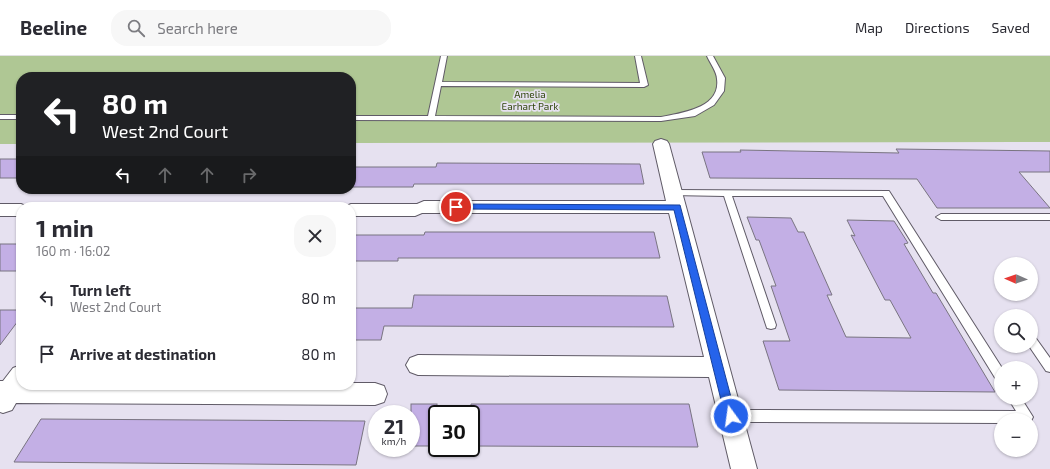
<!DOCTYPE html>
<meta charset="utf-8">
<style>
:root{--surface:#fff;--page:#f7f7f7;--text:#2b2b33;--muted:#7c7c81;--line:#e1e1e2}
body{margin:0;font-family:"Exo 2",sans-serif;background:var(--page);color:var(--text);height:100vh;display:flex;flex-direction:column;font-size:15px;white-space:nowrap}
*{box-sizing:border-box;margin:0}
p{font-size:13px;color:var(--muted)}
.icon{flex:none;width:22px;height:22px;fill:none;stroke:currentColor;stroke-width:2;stroke-linecap:round;stroke-linejoin:round}
.map{position:relative;flex:1;overflow:hidden}
.panel{position:absolute;left:16px;top:146px;width:340px;height:188px;display:flex;flex-direction:column;background:var(--surface);border-radius:16px;box-shadow:0 1px 3px #0004}
.panel>*{flex:none}
.top-card{position:absolute;left:16px;top:16px;width:340px;height:122px;border-radius:16px;box-shadow:0 1px 3px #0004;background:#202124;color:#fff;overflow:hidden}
.needle{width:26px;rotate:272deg}
.tools{position:absolute;left:994px;top:201px;display:grid;gap:8px}
.tools a{display:grid;place-items:center;width:44px;height:44px;border-radius:50%;background:var(--surface);box-shadow:0 1px 3px #0004;font-size:20px}
.speed{position:absolute;left:368px;top:349px;display:flex;gap:8px;font-size:20px;font-weight:700;text-align:center}
.speed>*{display:grid;place-content:center;width:52px;height:52px;border-radius:50%;background:var(--surface);box-shadow:0 1px 3px #0004;line-height:1}
.speed small{font-size:10px;font-weight:400}
.speed .limit{border:2px solid #111;border-radius:6px;background:#fff;color:#111}
.pin{position:absolute;display:grid;place-items:center;width:34px;height:34px;color:#fff;margin:-17px;border:2px solid #fff;border-radius:50%;box-shadow:0 1px 4px #0007}
.me{position:absolute;width:44px;margin:-22px;rotate:346deg;stroke-linejoin:round;filter:drop-shadow(0 0 3px #0008)}
.turn{display:flex;align-items:center;gap:14px;height:84px;padding:0 20px;font-size:18px}
.turn .icon{width:52px;height:52px;stroke-width:2.5}
.turn b{display:block;font-size:28px;line-height:34px}
.lanes{display:flex;align-items:center;height:38px;padding:0 20px;background:#0003;justify-content:center;gap:20px;direction:ltr}
.lanes .off{opacity:.35}
.round{display:grid;place-items:center;flex:none;width:42px;height:42px;border-radius:16px;background:var(--page)}
.summary{display:flex;align-items:center;justify-content:space-between;height:68px;padding:0 20px}
h1{font-size:24px;font-weight:700;line-height:30px}
ul{padding:0;list-style:none}
li{display:flex;align-items:center;gap:12px;height:56px;padding:0 20px}
li div{flex:1}
li b{display:block;font-size:15px}
li em{font-style:normal}
header{display:flex;align-items:center;gap:24px;box-sizing:border-box;height:56px;padding:0 20px;background:var(--surface);border-bottom:1px solid var(--line)}
header strong{font-size:19px}
nav{display:flex;gap:22px;margin-inline-start:auto;font-size:14px}
.search{width:280px;height:36px;background:var(--page);display:flex;align-items:center;gap:10px;box-sizing:border-box;padding:0 14px;border-radius:16px;color:var(--muted);font-size:15px}
.map>svg:first-child{display:block}
.green{fill:#afc794}
.building{fill:#c3afe5;stroke:#797481}
.lines{fill:none;stroke-linecap:round;stroke-linejoin:round}
.lane-casing{stroke:#605b67;stroke-width:2}
.street-casing{stroke:#605b67;stroke-width:2}
.lane{fill:#fff;fill-rule:evenodd}
.street{fill:#fff;fill-rule:evenodd}
.route{fill:#2563eb;stroke:#184099}
.labels{text-anchor:middle;stroke-width:3.5;stroke-linejoin:round;paint-order:stroke}
.far-park-label{font-size:10px;fill:#30460b;stroke:#e6e1f0}
</style>
<header>
<strong>Beeline</strong>
<div class="search"><svg class="icon" aria-label="search" viewBox="0 0 24 24"><circle cx="10" cy="10" r="6"/><path d="M15 15l6 6"/></svg>Search here</div>
<nav><a>Map</a><a>Directions</a><a>Saved</a></nav>
</header>
<div class="map">
<svg width="1050" height="413" viewBox="0 0 1050 413">
<rect width="100%" height="100%" fill="#e6e1f0"/>
<polygon class="green" points="0,0 1050,0 1050,86 351,87 351,21 21,21 21,88 0,88"/>
<g class="building">
<polygon points="896,93 1050,95 1050,116 1019,116 1050,152 937,152 917,123 710,122 702,96 741,96 740,94 899,97"/>
<rect x="0" y="103" width="21" height="19"/>
<polygon points="437,107 640,108 644,128 414,128 413,131 351,131 351,111 436,111"/>
<polygon points="747,161 791,162 798,176 804,176 832,239 827,239 846,281 911,282 890,244 885,244 851,179 855,180 847,164 894,165 908,187 904,188 933,237 936,237 995,336 779,334 763,285 790,285 771,230 776,230 759,184 756,184"/>
<polygon points="425,176 654,176 660,202 398,202 398,205 351,205 351,179 424,179"/>
<rect x="0" y="188" width="21" height="27"/>
<polygon points="414,239 667,240 674,271 384,270 381,284 351,284 351,252 412,252"/>
<polygon points="0,254 21,254 21,261 0,289"/>
<rect x="411" y="348" width="26" height="42"/>
<polygon points="471,348 689,348 698,391 471,390"/>
<polygon points="41,363 365,365 356,409 14,406"/>
</g>
<g class="lines">
<g class="lane-casing">
<g id="lane">
<path d="M441,0H447L442,26L640,27L635,0H641L648,29L644,31L441,30L435,60L661,61C682,57 721,52 717,23C717,16 710,7 707,0H713L725,22L724,35L714,49L695,60L661,65L351,64V60H428Z"/>
<rect x="0" y="59" width="21" height="4"/>
<polygon points="674,134 889,135 1002,312 1001,326 997,325 883,140 732,140 776,269 775,272 771,273 767,272 766,269 724,140 671,139 670,137"/>
<polygon points="941,158 1050,158 1050,164 941,164 936,161"/>
<polygon points="1031,279 1035,281 1050,302 1050,316 1046,315 1029,290 1031,290"/>
<polygon points="1008,342 1021,342 1033,361 1031,365 1001,364 1001,367 731,366 727,364 725,360 727,356 731,354 1016,355"/>
</g>
</g>
<g class="street-casing">
<g id="street">
<polygon points="661,83 667,85 669,88 757,413 731,413 709,321 418,319 410,316 406,309 410,302 418,299 704,301 669,157 422,157 415,160 351,160 351,151 344,151 351,148 417,148 424,145 666,145 653,88 655,85"/>
<polygon points="0,148 21,148 28,151 21,151 21,160 0,160"/>
<polygon points="21,309 21,329 351,329 351,327 375,327 384,330 387,338 384,346 375,349 16,347 12,354 3,357 0,356 0,325 3,325 13,312"/>
</g>
</g>
<use href="#lane" class="lane"/>
<use href="#street" class="street"/>
</g>
<polygon class="route" points="456,148 680,149 736,360 735,364 731,365 727,364 725,360 674,154 453,153 453,149"/>
<g class="labels">
<g class="far-park-label">
<text x="530" y="42">Amelia<tspan x="530" dy="12">Earhart Park</tspan></text>
</g>
</g>
</svg>
<div class="tools">
<a><svg class="needle" viewBox="-14 -14 28 28"><path d="M0-13l5 13h-10z" fill="#e53935"/><path d="M0 13l5-13h-10z" fill="#7c7c81"/></svg></a>
<a><svg class="icon" aria-label="search" viewBox="0 0 24 24"><circle cx="10" cy="10" r="6"/><path d="M15 15l6 6"/></svg></a>
<a>+</a>
<a>−</a>
</div>
<div class="speed"><div>21<small>km/h</small></div><div class="limit">30</div></div>
<div class="pin" style="left:456px;top:151px;background:#d93025"><svg class="icon" aria-label="arrive" viewBox="0 0 24 24"><path d="M6 21V4h12l-3 4 3 4H6"/></svg></div>
<svg class="me" style="left:731px;top:360px" viewBox="-20 -20 40 40"><circle r="17" fill="#2563eb" stroke="#fff" stroke-width="3"/><path d="M0-11L8 9 0 5-8 9z" fill="#fff"/></svg>
<div class="top-card">
<div class="turn"><svg class="icon" aria-label="left" viewBox="0 0 24 24"><path d="M17 20v-9H6M10 6l-5 5 5 5"/></svg><div><b>80 m</b>West 2nd Court</div></div>
<div class="lanes"><svg class="icon" aria-label="left" viewBox="0 0 24 24"><path d="M17 20v-9H6M10 6l-5 5 5 5"/></svg><svg class="icon off" aria-label="ahead" viewBox="0 0 24 24"><path d="M12 20V5M6 11l6-6 6 6"/></svg><svg class="icon off" aria-label="ahead" viewBox="0 0 24 24"><path d="M12 20V5M6 11l6-6 6 6"/></svg><svg class="icon off" aria-label="right" viewBox="0 0 24 24"><path d="M7 20v-9h11M14 6l5 5-5 5"/></svg></div>
</div>
<section class="panel">
<div class="summary"><div><h1>1 min</h1><p>160 m · 16:02</p></div><a class="round"><svg class="icon" aria-label="close" viewBox="0 0 24 24"><path d="M6 6l12 12M18 6L6 18"/></svg></a></div>
<ul>
<li><svg class="icon" aria-label="left" viewBox="0 0 24 24"><path d="M17 20v-9H6M10 6l-5 5 5 5"/></svg><div><b>Turn left</b><p>West 2nd Court</p></div><em>80 m</em></li>
<li><svg class="icon" aria-label="arrive" viewBox="0 0 24 24"><path d="M6 21V4h12l-3 4 3 4H6"/></svg><div><b>Arrive at destination</b></div><em>80 m</em></li>
</ul>
</section>
</div>
